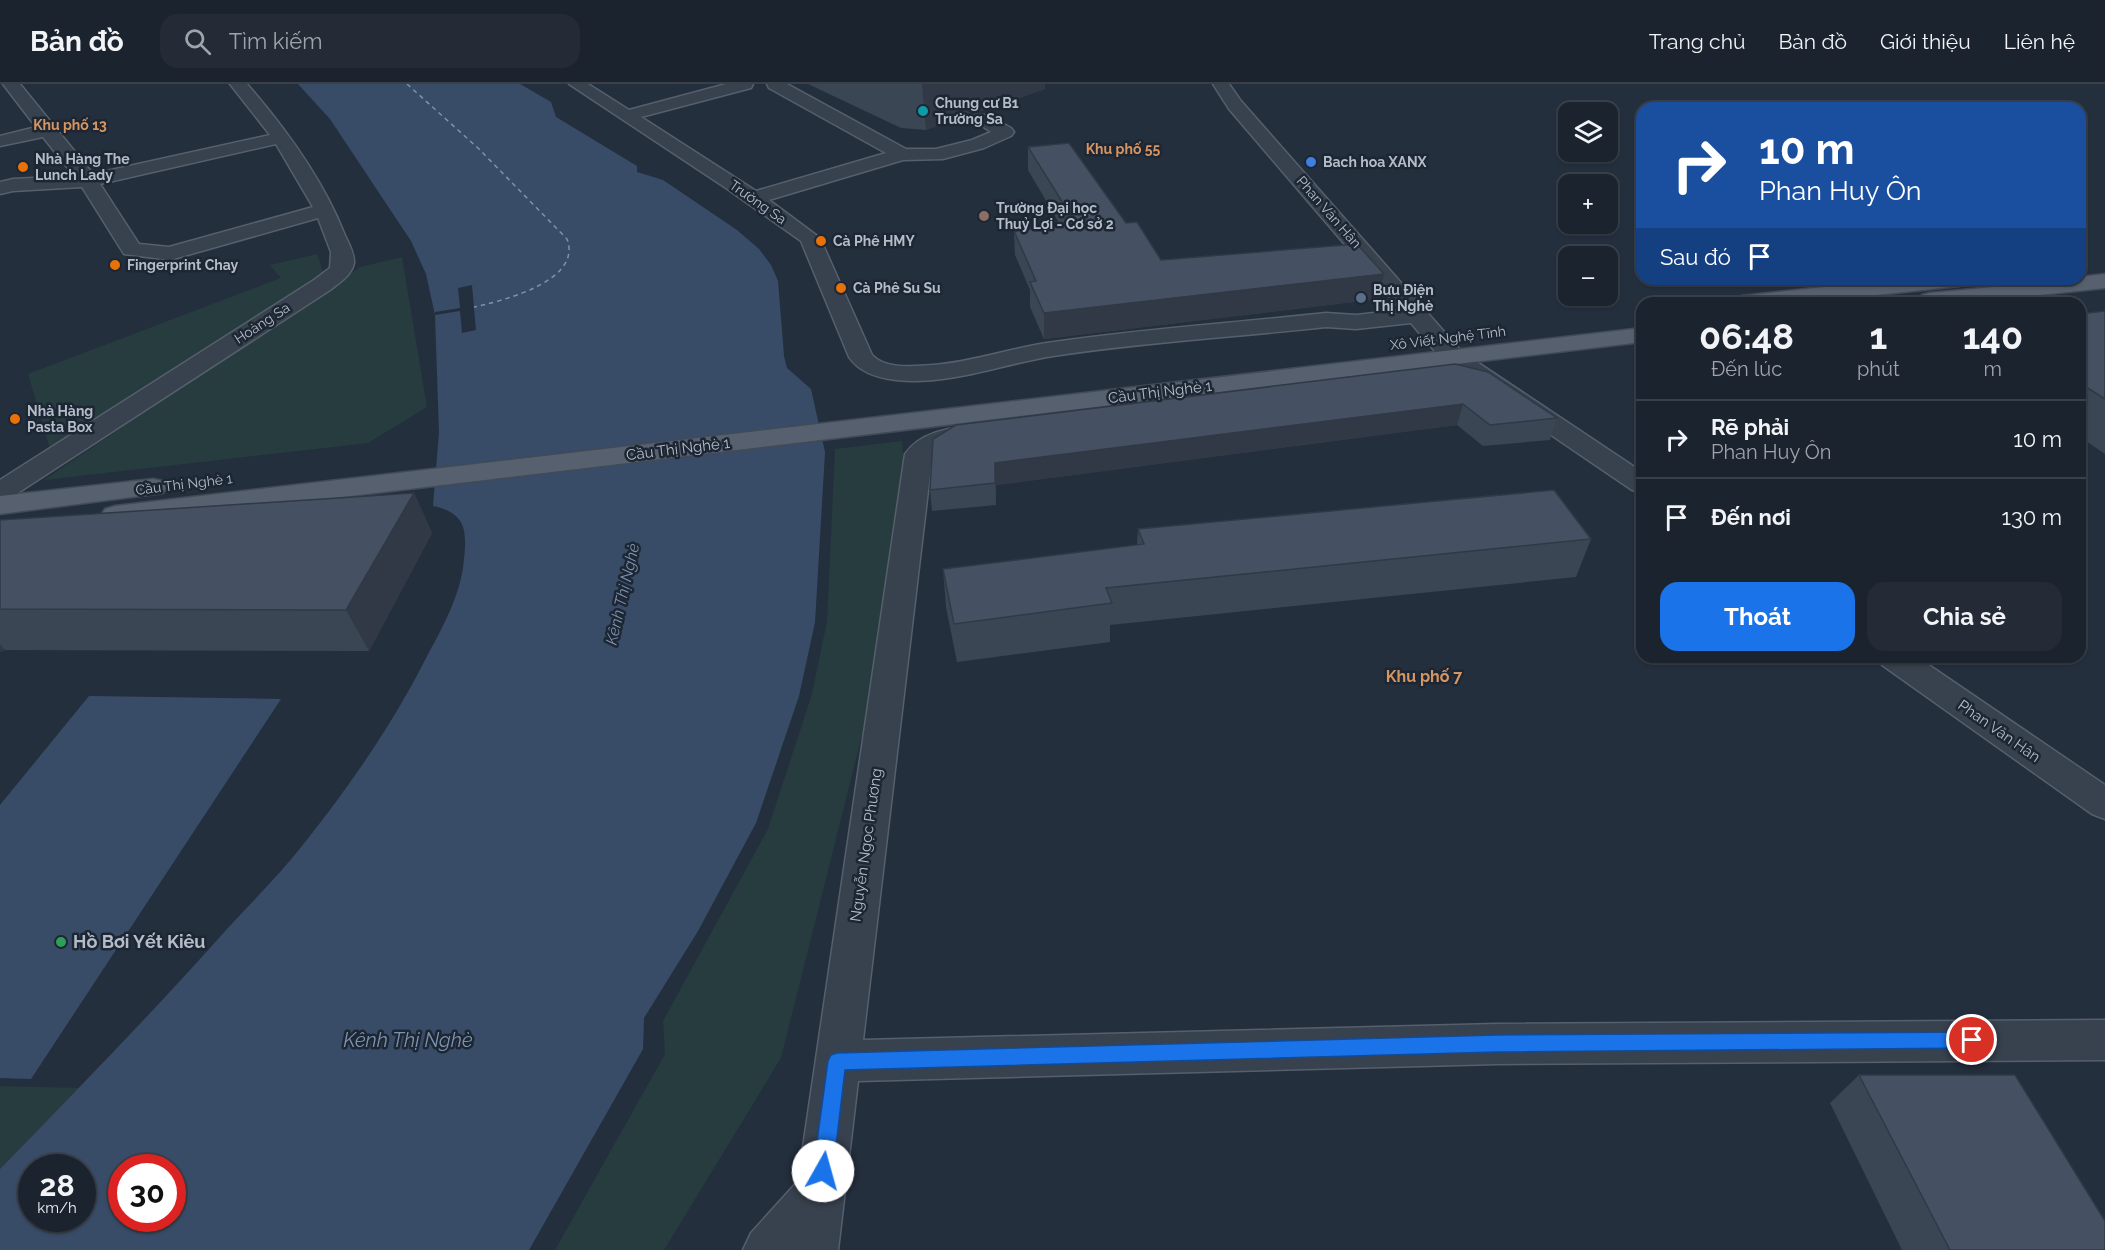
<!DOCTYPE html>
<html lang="vi">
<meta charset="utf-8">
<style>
:root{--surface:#1b232e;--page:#242b36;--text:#f1f3f6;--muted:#a0a4aa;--line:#39404a;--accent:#1a73e8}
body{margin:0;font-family:Raleway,sans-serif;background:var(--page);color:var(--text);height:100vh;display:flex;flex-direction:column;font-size:22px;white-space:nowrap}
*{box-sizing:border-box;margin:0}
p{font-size:20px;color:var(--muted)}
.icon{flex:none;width:33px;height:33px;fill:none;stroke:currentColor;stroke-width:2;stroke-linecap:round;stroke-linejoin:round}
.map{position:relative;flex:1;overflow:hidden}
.drawer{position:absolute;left:1636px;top:213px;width:450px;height:366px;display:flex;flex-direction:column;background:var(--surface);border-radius:18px;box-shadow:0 2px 4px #0004,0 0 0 2px var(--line)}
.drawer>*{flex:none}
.guide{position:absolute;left:1636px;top:18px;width:450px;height:183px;border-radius:18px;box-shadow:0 2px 4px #0004,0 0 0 2px var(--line);background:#1a4fa0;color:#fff;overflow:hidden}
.tools{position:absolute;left:1558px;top:18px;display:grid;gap:12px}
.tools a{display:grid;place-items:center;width:60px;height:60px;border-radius:12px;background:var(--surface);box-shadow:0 2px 4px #0004,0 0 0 2px var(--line);font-size:30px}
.speed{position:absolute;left:18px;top:1070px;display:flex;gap:12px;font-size:30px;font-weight:700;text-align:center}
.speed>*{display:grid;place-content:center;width:78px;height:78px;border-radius:50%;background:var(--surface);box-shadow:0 2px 4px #0004,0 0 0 2px var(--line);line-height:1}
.speed small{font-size:15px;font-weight:400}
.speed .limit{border:9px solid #d22;background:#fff;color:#111}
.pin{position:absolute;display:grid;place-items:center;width:51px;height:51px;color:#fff;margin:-26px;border:3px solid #fff;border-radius:50%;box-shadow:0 2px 6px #0007}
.me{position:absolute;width:66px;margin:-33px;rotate:7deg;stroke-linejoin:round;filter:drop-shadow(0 0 4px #0008)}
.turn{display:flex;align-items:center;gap:21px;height:126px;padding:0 24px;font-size:27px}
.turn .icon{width:78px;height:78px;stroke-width:2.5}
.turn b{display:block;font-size:42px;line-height:51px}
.then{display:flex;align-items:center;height:57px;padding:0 24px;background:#0003;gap:12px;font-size:22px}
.eta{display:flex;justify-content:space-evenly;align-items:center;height:102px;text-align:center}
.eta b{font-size:36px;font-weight:700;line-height:42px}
.primary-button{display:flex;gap:12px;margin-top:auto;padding:12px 24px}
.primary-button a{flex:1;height:69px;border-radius:18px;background:var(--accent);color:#fff;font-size:24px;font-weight:700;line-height:69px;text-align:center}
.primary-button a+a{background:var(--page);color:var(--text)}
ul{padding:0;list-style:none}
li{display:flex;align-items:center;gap:18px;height:78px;padding:0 24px;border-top:2px solid var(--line)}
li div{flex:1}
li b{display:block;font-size:22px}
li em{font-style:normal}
header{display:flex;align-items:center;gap:36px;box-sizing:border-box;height:84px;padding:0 30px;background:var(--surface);border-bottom:2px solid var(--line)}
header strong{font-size:28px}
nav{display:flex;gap:33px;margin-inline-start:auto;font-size:21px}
.search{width:420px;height:54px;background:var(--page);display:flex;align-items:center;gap:15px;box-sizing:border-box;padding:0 21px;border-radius:18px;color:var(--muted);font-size:22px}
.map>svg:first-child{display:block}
.green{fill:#263c3f}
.water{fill:#394c67;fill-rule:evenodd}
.pier{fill:#242f3e}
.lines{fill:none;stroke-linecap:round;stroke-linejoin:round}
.ferry{stroke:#7c92b1;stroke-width:1.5;stroke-dasharray:4.5 4;stroke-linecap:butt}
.minor-casing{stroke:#565f6c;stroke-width:3}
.major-casing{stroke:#414a57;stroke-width:3}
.minor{fill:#38414e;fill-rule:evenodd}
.major{fill:#56606e;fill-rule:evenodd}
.wall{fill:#3b4654}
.shaded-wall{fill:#303945}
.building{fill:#455162;stroke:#303945;stroke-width:1.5}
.route{fill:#1a73e8;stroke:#114b97;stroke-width:1.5}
.culture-dot{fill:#0f9aa8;stroke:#1d2633;stroke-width:2}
.shop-dot{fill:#3f7fe0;stroke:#1d2633;stroke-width:2}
.food-dot{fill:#e8710a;stroke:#1d2633;stroke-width:2}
.education-dot{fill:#8d6e63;stroke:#1d2633;stroke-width:2}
.service-dot{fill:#5c6f8a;stroke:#1d2633;stroke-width:2}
.leisure-dot{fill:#2e9e5b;stroke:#1d2633;stroke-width:2}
.labels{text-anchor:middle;stroke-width:5;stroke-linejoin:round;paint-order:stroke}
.far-poi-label{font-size:14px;font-weight:bold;fill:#b4bcc9;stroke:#1d2633;text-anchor:start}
.far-neighbourhood-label{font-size:14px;font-weight:bold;fill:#d59563;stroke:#1d2633}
.far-street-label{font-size:14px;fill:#b4bcc9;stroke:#1d2633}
.street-label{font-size:15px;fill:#b4bcc9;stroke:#1d2633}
.water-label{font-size:16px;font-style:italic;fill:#7c92b1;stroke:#1d2633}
.neighbourhood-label{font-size:16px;font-weight:bold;fill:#d59563;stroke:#1d2633}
.near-poi-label{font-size:18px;font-weight:bold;fill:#b4bcc9;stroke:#1d2633;text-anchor:start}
.near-water-label{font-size:20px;font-style:italic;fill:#7c92b1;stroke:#1d2633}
</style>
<header>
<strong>Bản đồ</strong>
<div class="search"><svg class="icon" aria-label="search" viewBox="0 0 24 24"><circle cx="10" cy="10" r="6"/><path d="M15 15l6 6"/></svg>Tìm kiếm</div>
<nav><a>Trang chủ</a><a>Bản đồ</a><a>Giới thiệu</a><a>Liên hệ</a></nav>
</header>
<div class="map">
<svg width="2105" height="1166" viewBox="0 0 2105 1166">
<rect width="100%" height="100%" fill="#242f3e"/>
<g class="green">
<polygon points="317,170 324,191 51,368 28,290 281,194 270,181"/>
<polygon points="402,173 427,323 368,359 44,396 360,183"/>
<polygon points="902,357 905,399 869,623 781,974 664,1166 555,1166 665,970 663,937 768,745 812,610 827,537 835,365"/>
<polygon points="0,1002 79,1004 0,1085"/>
</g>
<g class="water">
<path d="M298,0H520L551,18L556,33L637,82V88L663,96L737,146L759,165L771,181L778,197L784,272L787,284L811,305L825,368L815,538L799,612L756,739L698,847L644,934L643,965L529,1166H0V1085C77,1006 154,927 227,845C254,816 282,788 306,757C351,700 392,641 425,576C442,544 461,512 464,475C467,446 466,429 433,422L439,348L435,231L426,190L411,157L330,35ZM32,1083H82V1134H32ZM122,1083H172V1134H122Z"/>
<polygon points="89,612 281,615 31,995 0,994 0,721"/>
</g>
<polygon class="pier" points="472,201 476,246 462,249 460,227 435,231 435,228 460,224 458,204"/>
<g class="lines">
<path class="ferry" d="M407,0L479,65L567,155C583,197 502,217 474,223"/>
<g class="minor-casing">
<g id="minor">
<path d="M3,0H20L93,90L270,51L230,0H247C286,45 322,94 344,149C347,157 355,169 354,179C352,191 339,199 330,206L10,414L0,416V396L314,196L330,184L331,168L318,134L170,176L124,170L82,103L13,107L0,110V98L13,95L74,92L43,53L0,62V52L36,43ZM276,60L313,123L169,163L139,160L100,100Z"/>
<path d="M569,0H588L629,26L726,0H753L751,4L641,33L756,107L886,69L769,4L767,0H787L906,65H936L972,56L991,48L972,35L975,31H987L1011,44L1014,48L1011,52L984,64L943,75L903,76L769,116L820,154L872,271C886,286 914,282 933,281C974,278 1013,263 1054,258C1144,245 1235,239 1326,229L1356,231L1401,226L1229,25L1213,0H1229L1241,17L1462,268L1642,388V408L1632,406L1444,278L1411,239L1356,245L1326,243C1235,253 1143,258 1053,272C1002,280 949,302 896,296C878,294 859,288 849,273L801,157L726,104Z"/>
<path d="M976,340L985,342L989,348L985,354L954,359L932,373L863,956L1497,940L2105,936V976L1497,980L858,997L838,1166H743L751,1149L798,1097L905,370C921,347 951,344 976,340Z"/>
<polygon points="1878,573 1917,573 2105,701 2105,735 2092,730 1882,581"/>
</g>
</g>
<g class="major-casing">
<g id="major">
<polygon points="2105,190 2105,204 1965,219 1921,219 1919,216 1922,211 1930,209 2080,195 2080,193"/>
<polygon points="1898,195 1970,195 1967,200 1959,202 1803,219 1731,219 1734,214 1742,212"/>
<polygon points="1642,244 1642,258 115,440 105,437 101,431 105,425 115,422"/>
<polygon points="153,395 163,397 167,403 163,409 0,430 0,412"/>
</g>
</g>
<use href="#minor" class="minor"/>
<use href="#major" class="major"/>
</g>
<g class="wall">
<polygon points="808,0 1045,0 1045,5 926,46 901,44"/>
<polygon points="1028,63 1126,139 1161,176 1384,190 1378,215 1044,255 1030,223 1030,206 1015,171 1014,147 1061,142 1028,86"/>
<polygon points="2105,227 2105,370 2080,353 2080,230"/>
<polygon points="1455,280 1557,334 1550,356 1483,362 1457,341 996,401 996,421 932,427 930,406"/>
<polygon points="414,409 432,449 369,567 5,566 0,568 0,436"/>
<polygon points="1138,445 1591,455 1576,493 1110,541 1110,558 957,578 946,523 943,485 1137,461"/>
<polygon points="1859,991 2105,1166 1902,1166 1830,1019"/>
</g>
<g class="shaded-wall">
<polygon points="922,0 1045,0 1045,5 926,46"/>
<polygon points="1384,190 1378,215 1044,255 1044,229"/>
<polygon points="1463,320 1457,341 996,401 996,421 995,379"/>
<polygon points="414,409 432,449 369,567 346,526"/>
<polygon points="0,560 5,566 0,568"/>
</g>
<g class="building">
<polygon points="1069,59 1126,139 1137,138 1161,176 1357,160 1384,190 1044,229 1030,198 1036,197 1014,147 1076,140 1028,63"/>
<polygon points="2105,227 2105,315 2080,299 2080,230"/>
<polygon points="1455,280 1488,288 1557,334 1490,341 1463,320 995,379 995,399 930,406 933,355 956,341"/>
<polygon points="1554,406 1591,455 1106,504 1112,519 954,540 943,485 1144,460 1138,445"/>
<polygon points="414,409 346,526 0,525 0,436"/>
<polygon points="1859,991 2015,991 2105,1137 2105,1166 1950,1166"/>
</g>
<polygon class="route" points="1972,948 1979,950 1981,956 1979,962 1972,964 1497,968 845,986 833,1087 830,1094 823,1097 816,1094 813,1087 828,977 831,971 837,969 1497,951"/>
<circle class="culture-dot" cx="923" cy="27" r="6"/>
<circle class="shop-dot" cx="1311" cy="78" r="6"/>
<g class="food-dot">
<circle cx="23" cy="83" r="6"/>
<circle cx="821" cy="157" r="6"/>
<circle cx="115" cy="181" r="6"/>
<circle cx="841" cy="204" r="6"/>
<circle cx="15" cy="335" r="6"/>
</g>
<circle class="education-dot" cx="984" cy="132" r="6"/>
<circle class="service-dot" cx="1361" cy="214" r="6"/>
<circle class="leisure-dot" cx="61" cy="858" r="6"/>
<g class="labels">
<g class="far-poi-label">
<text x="935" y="24">Chung cư B1<tspan x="935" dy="16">Trường Sa</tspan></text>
<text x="35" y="80">Nhà Hàng The<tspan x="35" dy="16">Lunch Lady</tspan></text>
<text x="1323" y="83">Bach hoa XANX</text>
<text x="996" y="129">Trường Đại học<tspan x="996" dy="16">Thuỷ Lợi - Cơ sở 2</tspan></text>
<text x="833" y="162">Cà Phê HMY</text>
<text x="127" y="186">Fingerprint Chay</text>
<text x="853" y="209">Cà Phê Su Su</text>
<text x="1373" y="211">Bưu Điện<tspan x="1373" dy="16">Thị Nghè</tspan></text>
<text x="27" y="332">Nhà Hàng<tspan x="27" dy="16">Pasta Box</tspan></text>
</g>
<g class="far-neighbourhood-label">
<text x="70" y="46">Khu phố 13</text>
<text x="1123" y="70">Khu phố 55</text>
</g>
<g class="far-street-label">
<text transform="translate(758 118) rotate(35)" y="5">Trường Sa</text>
<text transform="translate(1329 128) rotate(49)" y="5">Phan Văn Hân</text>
<text transform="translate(262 239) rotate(-33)" y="5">Hoàng Sa</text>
<text transform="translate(1448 254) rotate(-7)" y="5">Xô Viết Nghệ Tĩnh</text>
<text transform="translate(184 400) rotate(-7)" y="5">Cầu Thị Nghè 1</text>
</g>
<g class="street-label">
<text transform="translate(1160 308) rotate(-7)" y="5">Cầu Thị Nghè 1</text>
<text transform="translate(678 365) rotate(-7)" y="5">Cầu Thị Nghè 1</text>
<text transform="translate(1999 647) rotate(35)" y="5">Phan Văn Hân</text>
<text transform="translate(866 761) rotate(-82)" y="5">Nguyễn Ngọc Phương</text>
</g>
<g class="water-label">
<text transform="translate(622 510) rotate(-77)" y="6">Kênh Thị Nghè</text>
</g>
<g class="neighbourhood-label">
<text x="1424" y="598">Khu phố 7</text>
</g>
<g class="near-poi-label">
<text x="73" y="864">Hồ Bơi Yết Kiêu</text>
</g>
<g class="near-water-label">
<text x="408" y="963">Kênh Thị Nghè</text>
</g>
</g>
</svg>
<div class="tools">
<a><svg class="icon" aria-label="layers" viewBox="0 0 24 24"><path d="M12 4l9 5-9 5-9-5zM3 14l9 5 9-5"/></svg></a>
<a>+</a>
<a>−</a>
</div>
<div class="speed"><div>28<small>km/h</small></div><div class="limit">30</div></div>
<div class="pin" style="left:1972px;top:956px;background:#d93025"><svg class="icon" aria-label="arrive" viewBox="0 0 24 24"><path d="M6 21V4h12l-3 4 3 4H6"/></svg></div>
<svg class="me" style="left:823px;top:1087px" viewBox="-20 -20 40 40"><circle r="19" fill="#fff"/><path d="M0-13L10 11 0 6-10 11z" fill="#1a73e8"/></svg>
<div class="guide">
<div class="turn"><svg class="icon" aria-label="right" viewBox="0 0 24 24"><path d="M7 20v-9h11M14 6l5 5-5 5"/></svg><div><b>10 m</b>Phan Huy Ôn</div></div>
<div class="then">Sau đó<svg class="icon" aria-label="arrive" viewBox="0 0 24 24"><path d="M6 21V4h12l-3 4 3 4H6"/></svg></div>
</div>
<section class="drawer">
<div class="eta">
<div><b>06:48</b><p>Đến lúc</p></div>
<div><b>1</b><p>phút</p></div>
<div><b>140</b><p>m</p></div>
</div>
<ul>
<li><svg class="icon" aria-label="right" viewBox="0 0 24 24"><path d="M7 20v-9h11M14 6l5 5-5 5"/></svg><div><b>Rẽ phải</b><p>Phan Huy Ôn</p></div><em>10 m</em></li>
<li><svg class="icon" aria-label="arrive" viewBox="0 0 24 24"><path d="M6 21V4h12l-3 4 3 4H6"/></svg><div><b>Đến nơi</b></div><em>130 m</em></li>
</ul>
<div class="primary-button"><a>Thoát</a><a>Chia sẻ</a></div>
</section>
</div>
